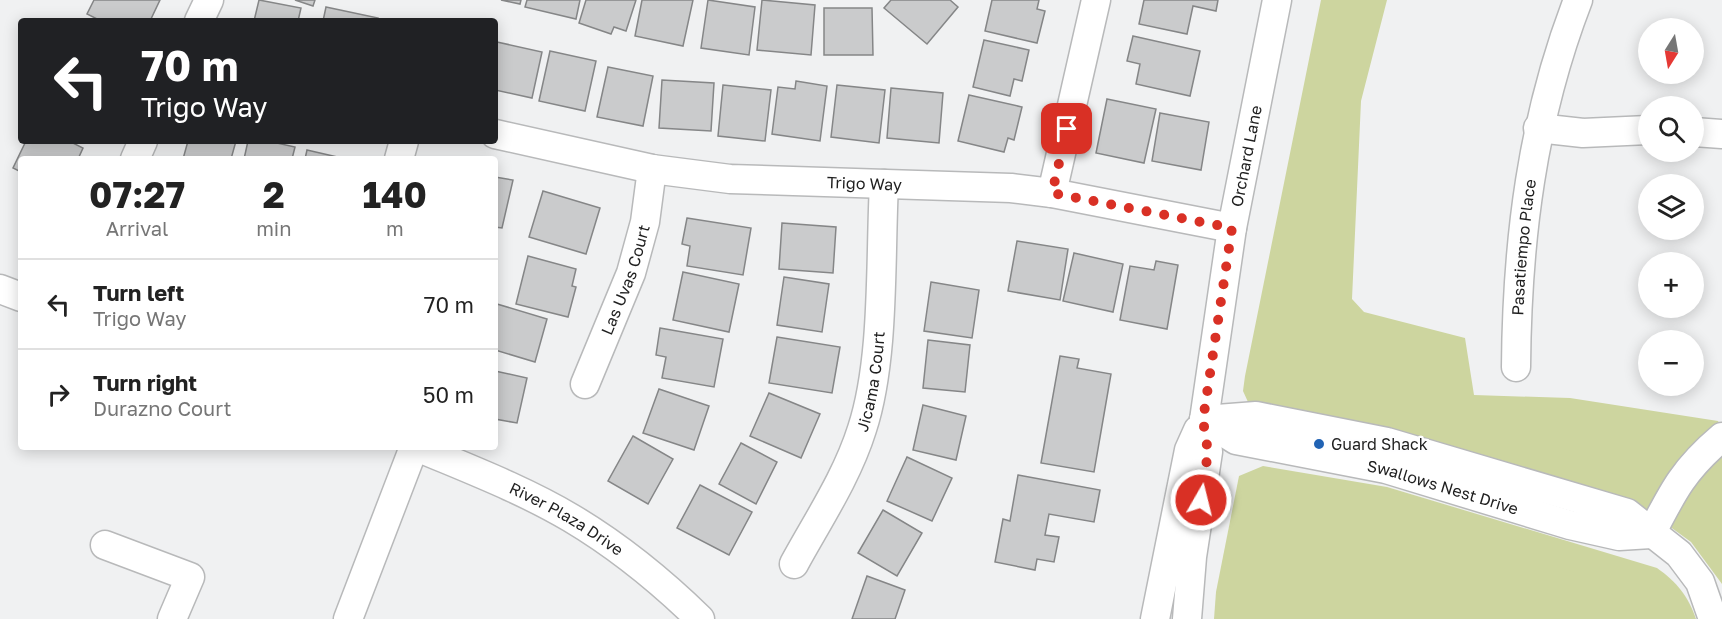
<!DOCTYPE html>
<meta charset="utf-8">
<style>
:root{--surface:#fff;--page:#f6f6f6;--text:#222;--muted:#767676;--line:#e0e0e0}
body{margin:0;font-family:"Golos Text",sans-serif;background:var(--page);color:var(--text);height:100vh;display:flex;flex-direction:column;font-size:22px;white-space:nowrap}
*{box-sizing:border-box;margin:0}
p{font-size:20px;color:var(--muted)}
.icon{flex:none;width:33px;height:33px;fill:none;stroke:currentColor;stroke-width:2;stroke-linecap:round;stroke-linejoin:round}
.map{position:relative;flex:1;overflow:hidden}
.drawer{position:absolute;left:18px;top:156px;width:480px;height:294px;display:flex;flex-direction:column;background:var(--surface);border-radius:6px;box-shadow:0 3px 15px #0003}
.drawer>*{flex:none}
.banner{position:absolute;left:18px;top:18px;width:480px;height:126px;border-radius:6px;box-shadow:0 3px 15px #0003;background:#202124;color:#fff;overflow:hidden}
.needle{width:39px;rotate:191deg}
.buttons{position:absolute;left:1638px;top:18px;display:grid;gap:12px}
.buttons a{display:grid;place-items:center;width:66px;height:66px;border-radius:50%;background:var(--surface);box-shadow:0 3px 15px #0003;font-size:30px}
.pin{position:absolute;display:grid;place-items:center;width:51px;height:51px;color:#fff;margin:-26px;border-radius:12px;box-shadow:0 3px 9px #0006}
.me{position:absolute;width:66px;margin:-33px;rotate:8deg;stroke-linejoin:round;filter:drop-shadow(0 0 4px #0008)}
.turn{display:flex;align-items:center;gap:21px;height:126px;padding:0 24px;font-size:27px}
.turn .icon{width:78px;height:78px;stroke-width:2.5}
.turn b{display:block;font-size:42px;line-height:51px}
.eta{display:flex;justify-content:space-evenly;align-items:center;height:102px;text-align:center}
.eta b{font-size:36px;font-weight:700;line-height:42px}
ul{padding:0;list-style:none}
li{display:flex;align-items:center;gap:18px;height:90px;padding:0 24px;border-top:2px solid var(--line)}
li div{flex:1}
li b{display:block;font-size:22px}
li em{font-style:normal}
.map>svg:first-child{display:block}
.green{fill:#cdd59f}
.building{fill:#cacbcc;stroke:#858687;stroke-width:1.5}
.lines{fill:none;stroke-linecap:round;stroke-linejoin:round}
.minor-casing{stroke:#b8b9ba;stroke-width:31}
.minor{stroke:#fff;stroke-width:28}
.route{stroke:#d93025;stroke-width:10;stroke-dasharray:0 18}
.poi-dot{fill:#2163b4;stroke:#fefeff;stroke-width:2}
.labels{text-anchor:middle;stroke-width:4.5;stroke-linejoin:round;paint-order:stroke}
.street-label{font-size:16px;fill:#1f1f1f;stroke:#fefeff}
.poi-label{font-size:16px;fill:#1f1f1f;stroke:#fefeff;text-anchor:start}
</style>
<div class="map">
<svg width="1722" height="619" viewBox="0 0 1722 619">
<rect width="100%" height="100%" fill="#f0f1f2"/>
<g class="green">
<polygon points="1321,0 1387,0 1361,101 1352,299 1364,312 1465,338 1474,395 1570,398 1718,421 1722,427 1722,584 1691,542 1636,502 1248,402 1243,391 1245,376"/>
<path d="M1263,466L1387,487L1657,568C1677,582 1688,596 1696,619H1214L1216,592L1239,476Z"/>
</g>
<g class="building">
<polygon points="94,0 160,0 150,21 101,21 87,14"/>
<polygon points="259,0 301,8 298,21 254,21"/>
<polygon points="295,0 315,0 313,6"/>
<polygon points="501,0 521,0 520,4"/>
<polygon points="527,0 580,0 576,19 525,7"/>
<polygon points="586,0 636,0 626,31 614,27 611,34 579,23"/>
<polygon points="642,0 693,0 683,46 635,36"/>
<polygon points="708,0 755,7 749,55 701,48"/>
<polygon points="762,0 815,5 811,55 757,50"/>
<polygon points="891,0 950,0 958,7 927,44 884,8"/>
<polygon points="992,0 1039,0 1037,9 1045,11 1037,43 985,31"/>
<polygon points="1144,0 1218,0 1216,11 1193,6 1187,34 1139,24"/>
<polygon points="326,7 378,18 377,21 323,21"/>
<polygon points="824,8 872,8 873,55 824,55"/>
<polygon points="1133,36 1200,51 1190,96 1136,84 1140,64 1127,61"/>
<polygon points="984,40 1029,50 1022,81 1014,79 1010,96 973,87"/>
<polygon points="497,42 542,52 532,98 495,90"/>
<polygon points="550,51 596,61 585,111 539,101"/>
<polygon points="608,67 653,76 643,126 597,117"/>
<polygon points="662,80 714,83 711,131 659,128"/>
<polygon points="796,81 827,86 820,141 772,134 778,87 795,89"/>
<polygon points="723,85 771,90 765,141 718,136"/>
<polygon points="837,85 885,90 879,143 831,137"/>
<polygon points="891,88 943,93 939,143 887,138"/>
<polygon points="969,95 1022,107 1014,140 1008,138 1004,152 958,141"/>
<polygon points="1107,99 1156,109 1144,163 1096,153"/>
<polygon points="1160,113 1209,122 1201,170 1152,161"/>
<polygon points="26,141 69,141 83,148 78,159 21,159 21,172 13,168"/>
<polygon points="188,141 236,141 231,159 183,159"/>
<polygon points="248,141 268,141 295,147 292,159 244,159"/>
<polygon points="307,150 346,159 305,159"/>
<polygon points="495,177 513,180 502,228 495,227"/>
<polygon points="543,191 600,208 586,254 529,237"/>
<polygon points="687,218 751,228 743,275 687,266 690,246 682,244"/>
<polygon points="782,223 836,227 833,273 779,269"/>
<polygon points="1017,241 1068,249 1060,300 1008,291"/>
<polygon points="1074,253 1123,264 1113,312 1063,301"/>
<polygon points="528,256 576,269 572,286 576,287 568,317 516,304"/>
<polygon points="1156,261 1178,265 1167,329 1120,320 1130,266 1154,270"/>
<polygon points="683,272 739,284 729,332 673,320"/>
<polygon points="784,277 829,284 822,332 777,325"/>
<polygon points="931,282 979,290 972,338 924,331"/>
<polygon points="497,304 547,319 535,362 495,350"/>
<polygon points="660,328 723,339 714,387 662,378 666,357 656,355"/>
<polygon points="777,337 840,347 832,393 769,383"/>
<polygon points="928,340 970,345 965,392 923,388"/>
<polygon points="1060,356 1079,359 1077,368 1111,374 1094,472 1041,463"/>
<polygon points="495,371 527,378 517,423 495,419"/>
<polygon points="659,389 709,406 694,450 643,433"/>
<polygon points="769,393 820,414 801,458 750,436"/>
<polygon points="923,405 966,416 956,460 913,450"/>
<polygon points="633,436 673,459 648,504 608,481"/>
<polygon points="741,443 777,462 756,504 719,484"/>
<polygon points="907,457 952,478 932,521 887,501"/>
<polygon points="1018,475 1100,490 1094,522 1049,514 1045,535 1059,537 1054,562 1037,559 1035,570 995,562 1003,519 1010,521"/>
<polygon points="700,485 752,512 729,555 677,528"/>
<polygon points="883,510 922,533 897,576 858,553"/>
<polygon points="867,576 905,590 895,619 852,619"/>
</g>
<g class="lines">
<g class="minor-casing">
<g id="minor">
<polyline points="199,21 209,0"/>
<polyline points="1538,128 1583,133 1648,130"/>
<polyline points="1694,132 1722,134"/>
<path id="s1" d="M495,134L652,169L730,179L1011,188L1052,193L1232,228"/>
<polyline points="135,159 143,141"/>
<polyline points="399,159 404,141"/>
<polyline points="1052,193 1096,0"/>
<polyline points="0,289 21,297"/>
<path id="s2" d="M1516,367C1517,240 1532,119 1578,0"/>
<path id="s3" d="M585,384L631,273L645,222L652,169"/>
<polyline points="1204,420 1256,416 1387,442 1627,513 1679,554 1700,582 1713,619"/>
<path id="s4" d="M1204,420L1236,440L1386,469L1570,525L1619,536L1651,534"/>
<path id="s5" d="M417,447C469,469 522,489 571,518C618,546 661,581 700,619"/>
<path d="M1651,534C1673,491 1684,469 1722,437"/>
<polyline points="105,545 190,577 172,619"/>
<path id="s6" d="M794,564C818,520 847,477 862,429C885,359 880,259 884,184"/>
<polyline points="348,619 414,447"/>
<polyline points="1155,619 1189,450 1198,430"/>
<path id="s7" d="M1187,619L1192,557L1208,452L1204,420L1232,228L1277,0"/>
</g>
</g>
<use href="#minor" class="minor"/>
</g>
<g class="lines">
<polyline class="route" points="1067,129 1052,193 1232,228 1203,420 1208,452 1201,500"/>
</g>
<circle class="poi-dot" cx="1319" cy="444" r="6"/>
<g class="labels">
<g class="street-label">
<text dy="6" stroke="none"><textPath href="#s7" startOffset="468">Orchard Lane</textPath></text>
<text dy="6" stroke="none"><textPath href="#s1" startOffset="374">Trigo Way</textPath></text>
<text dy="6" stroke="none"><textPath href="#s2" startOffset="120">Pasatiempo Place</textPath></text>
<text dy="6" stroke="none"><textPath href="#s3" startOffset="112">Las Uvas Court</textPath></text>
<text dy="6" stroke="none"><textPath href="#s6" startOffset="200">Jicama Court</textPath></text>
<text dy="6" stroke="none"><textPath href="#s4" startOffset="250">Swallows Nest Drive</textPath></text>
<text dy="6" stroke="none"><textPath href="#s5" startOffset="166">River Plaza Drive</textPath></text>
</g>
<g class="poi-label">
<text x="1331" y="450">Guard Shack</text>
</g>
</g>
</svg>
<div class="buttons">
<a><svg class="needle" viewBox="-14 -14 28 28"><path d="M0-13l5 13h-10z" fill="#e53935"/><path d="M0 13l5-13h-10z" fill="#767676"/></svg></a>
<a><svg class="icon" aria-label="search" viewBox="0 0 24 24"><circle cx="10" cy="10" r="6"/><path d="M15 15l6 6"/></svg></a>
<a><svg class="icon" aria-label="layers" viewBox="0 0 24 24"><path d="M12 4l9 5-9 5-9-5zM3 14l9 5 9-5"/></svg></a>
<a>+</a>
<a>−</a>
</div>
<div class="pin" style="left:1067px;top:129px;background:#d93025"><svg class="icon" aria-label="arrive" viewBox="0 0 24 24"><path d="M6 21V4h12l-3 4 3 4H6"/></svg></div>
<svg class="me" style="left:1201px;top:500px" viewBox="-20 -20 40 40"><circle r="17" fill="#d93025" stroke="#fff" stroke-width="3"/><path d="M0-11L8 9 0 5-8 9z" fill="#fff"/></svg>
<div class="banner">
<div class="turn"><svg class="icon" aria-label="left" viewBox="0 0 24 24"><path d="M17 20v-9H6M10 6l-5 5 5 5"/></svg><div><b>70 m</b>Trigo Way</div></div>
</div>
<section class="drawer">
<div class="eta">
<div><b>07:27</b><p>Arrival</p></div>
<div><b>2</b><p>min</p></div>
<div><b>140</b><p>m</p></div>
</div>
<ul>
<li><svg class="icon" aria-label="left" viewBox="0 0 24 24"><path d="M17 20v-9H6M10 6l-5 5 5 5"/></svg><div><b>Turn left</b><p>Trigo Way</p></div><em>70 m</em></li>
<li><svg class="icon" aria-label="right" viewBox="0 0 24 24"><path d="M7 20v-9h11M14 6l5 5-5 5"/></svg><div><b>Turn right</b><p>Durazno Court</p></div><em>50 m</em></li>
</ul>
</section>
</div>
